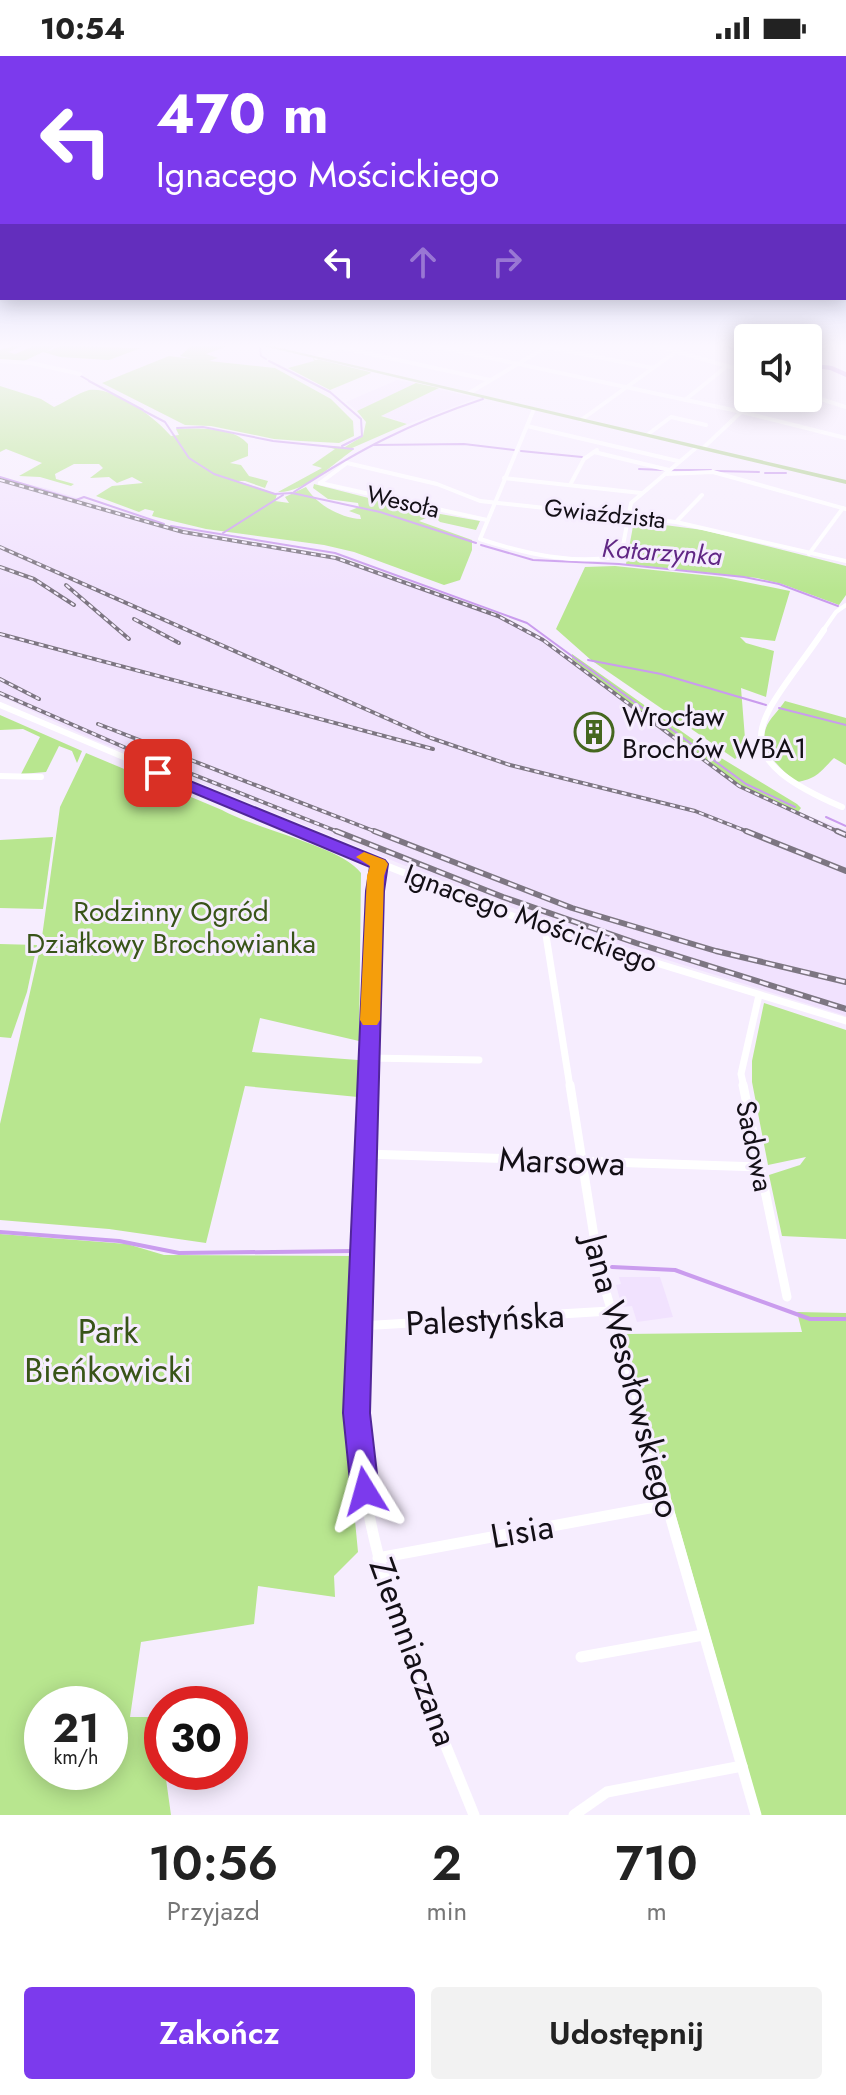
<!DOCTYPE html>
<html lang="pl">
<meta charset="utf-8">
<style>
:root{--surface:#fff;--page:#f2f2f2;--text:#222;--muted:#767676;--accent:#7c3aed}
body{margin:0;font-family:Jost,sans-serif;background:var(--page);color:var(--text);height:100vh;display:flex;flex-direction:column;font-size:30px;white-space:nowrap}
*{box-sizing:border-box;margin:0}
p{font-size:26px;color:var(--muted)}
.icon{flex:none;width:44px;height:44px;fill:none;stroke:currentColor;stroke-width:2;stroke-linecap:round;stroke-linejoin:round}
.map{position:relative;height:1759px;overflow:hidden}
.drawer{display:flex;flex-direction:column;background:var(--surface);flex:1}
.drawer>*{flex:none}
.banner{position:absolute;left:0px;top:0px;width:846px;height:244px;box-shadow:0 4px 20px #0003;background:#7c3aed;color:#fff;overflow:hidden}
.buttons{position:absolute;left:734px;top:268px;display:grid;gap:16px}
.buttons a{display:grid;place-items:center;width:88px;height:88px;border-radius:8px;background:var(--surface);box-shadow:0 4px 20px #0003;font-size:40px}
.speed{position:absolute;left:24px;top:1630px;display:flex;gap:16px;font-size:40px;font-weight:700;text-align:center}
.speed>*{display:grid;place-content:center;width:104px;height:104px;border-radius:50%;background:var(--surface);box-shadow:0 4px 20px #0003;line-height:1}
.speed small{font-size:20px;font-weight:400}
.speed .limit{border:12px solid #d22;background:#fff;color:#111}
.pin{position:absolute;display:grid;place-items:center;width:68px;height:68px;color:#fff;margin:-34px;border-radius:16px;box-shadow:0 4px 12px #0006}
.me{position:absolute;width:88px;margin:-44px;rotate:352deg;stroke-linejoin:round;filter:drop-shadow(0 0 6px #0008)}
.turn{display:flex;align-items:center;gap:28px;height:168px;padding:0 24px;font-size:36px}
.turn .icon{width:104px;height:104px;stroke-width:2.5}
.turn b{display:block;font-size:56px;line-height:68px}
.lanes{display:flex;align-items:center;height:76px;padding:0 24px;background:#0003;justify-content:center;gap:40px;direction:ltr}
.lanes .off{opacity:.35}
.eta{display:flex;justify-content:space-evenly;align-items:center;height:136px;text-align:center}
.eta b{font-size:48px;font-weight:600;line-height:56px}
.primary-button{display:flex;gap:16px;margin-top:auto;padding:16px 24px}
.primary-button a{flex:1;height:92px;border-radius:8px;background:var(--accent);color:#fff;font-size:32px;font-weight:600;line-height:92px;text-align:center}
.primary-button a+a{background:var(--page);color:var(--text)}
.status{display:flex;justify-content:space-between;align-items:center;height:56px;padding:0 40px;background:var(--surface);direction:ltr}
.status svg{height:22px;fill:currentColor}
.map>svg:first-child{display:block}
.built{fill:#f1e2fe}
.green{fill:#b8e68f;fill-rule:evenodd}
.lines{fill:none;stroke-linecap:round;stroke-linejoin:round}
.stream-far1{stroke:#ca9cee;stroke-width:2}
.stream{stroke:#ca9cee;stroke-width:4}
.river{fill:#ca9cee;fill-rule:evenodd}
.minor-far4{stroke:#fff;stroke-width:4}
.minor-far3{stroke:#fff;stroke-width:6}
.minor-far2{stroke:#fff;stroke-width:7}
.minor-far1{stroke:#fff;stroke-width:9}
.minor{stroke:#fff;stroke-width:11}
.primary{fill:#b3d195;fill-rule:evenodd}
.rail-far1-casing{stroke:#7d7682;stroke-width:4}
.rail-casing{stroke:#7d7682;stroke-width:6}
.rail-far1{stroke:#f6edfe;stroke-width:2;stroke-dasharray:5;stroke-linecap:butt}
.rail{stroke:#f6edfe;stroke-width:3;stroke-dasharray:9;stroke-linecap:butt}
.route{fill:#7c3aed;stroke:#51269a;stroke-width:2}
.slow{fill:#f59e0b}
.labels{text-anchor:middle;stroke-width:6;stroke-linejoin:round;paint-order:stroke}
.far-street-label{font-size:24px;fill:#130f16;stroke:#f6edfe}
.far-water-label{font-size:26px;font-style:italic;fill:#612785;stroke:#f6edfe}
.poi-label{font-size:28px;fill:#130f16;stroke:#f6edfe;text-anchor:start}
.park-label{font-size:28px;fill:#385418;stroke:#f6edfe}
.street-label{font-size:28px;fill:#130f16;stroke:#f6edfe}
.near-street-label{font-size:34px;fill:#130f16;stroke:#f6edfe}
.near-park-label{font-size:34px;fill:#385418;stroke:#f6edfe}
</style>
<div class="status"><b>10:54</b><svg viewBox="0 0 49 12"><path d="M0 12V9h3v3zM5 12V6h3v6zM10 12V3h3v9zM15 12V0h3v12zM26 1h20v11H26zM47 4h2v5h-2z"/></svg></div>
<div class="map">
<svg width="846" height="1759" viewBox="0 0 846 1759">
<rect width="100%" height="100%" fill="#f6edfe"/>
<g class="built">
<polygon points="397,324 416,328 357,355 346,346"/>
<polygon points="438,333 477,342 408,368 380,359"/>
<polygon points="0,422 46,432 171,471 339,501 502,560 545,583 741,729 774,747 846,774 846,960 578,876 465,834 92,683 0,640"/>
<polygon points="619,1221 660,1221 673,1261 637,1266 632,1250 622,1251 616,1229 621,1228"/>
</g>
<g class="green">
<polygon points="15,290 22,290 8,296 15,298 34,290 54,290 46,296 61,290 141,292 109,304 60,301 43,296 24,305 0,304 0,294"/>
<polygon points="191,290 228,290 206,298 218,302 209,305 275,312 331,343 353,365 354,380 339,387 301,385 274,383 211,370 185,369 102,327 169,300 193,303 180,300"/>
<polygon points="313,302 370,316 371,317 330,334 288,312 314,305"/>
<path d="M416,327L439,332L381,360L407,368L352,392L353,394C333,408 304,437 278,436L322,412L312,409L335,393L323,390L345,391L363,380L366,366L357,355Z"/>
<path d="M0,330L41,343L54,351C65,346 78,337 89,334C114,330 157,363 171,380L179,379L176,373C198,372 234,371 248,388V400L230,407L241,409L249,420L268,425L265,432L245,425H237L277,438L275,445L289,447L285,441L306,431C316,448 340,462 361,463L360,459L349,455L359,451L358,447L328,443L313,432L314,428L431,458L429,456L480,465L476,474L440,466L433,459L419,465L472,484V494L460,524L444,529L354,496L324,489L206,473L152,460L154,455L145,453L139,456L96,440L112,430L143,427L132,421L117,427L109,421L90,422L103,412L99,408H74L55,418L56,423L74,428L71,430L40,421L19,420L42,407L6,393L0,396Z"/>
<polygon points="634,465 703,474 846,510 846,539 839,549 782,528 757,522 626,508"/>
<polygon points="615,510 721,521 790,535 775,585 740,581 746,587 774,595 766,641 741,632 746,695 735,703 591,604 556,573 585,511"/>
<path d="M572,598L708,694L797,748L801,752L798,756C721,730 637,652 572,603Z"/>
<path d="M785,645L846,662V709L834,702C821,715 817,723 797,726C782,715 758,694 766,672C769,663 780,653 785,645Z"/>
<polygon points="0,659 82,695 77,707 72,695 59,690 46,716 21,718 40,681 23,673 0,674"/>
<path d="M86,697L222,754C253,772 343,791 361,817L359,985L260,962L252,996L358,1004V1041L245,1030L206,1187L109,1173L0,1164V1068L41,888L60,751Z"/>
<polygon points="53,781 43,853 0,852 0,784"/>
<polygon points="0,888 37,889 27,936 11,982 0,981"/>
<polygon points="764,947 846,974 846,1183 782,1180 769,1119 800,1109 806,1101 768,1109 752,1026 752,1005"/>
<path d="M0,1178L127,1188L164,1199L354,1200L347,1381L358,1496L334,1520L335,1541L258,1530L254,1568L141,1586L130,1661H159L162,1716H165L171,1759H0ZM42,1648H110V1716H42Z"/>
<polygon points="797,1256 846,1257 846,1759 761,1759 624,1278 802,1276"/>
</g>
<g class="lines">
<g class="stream-far1">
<polyline points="260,292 261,300 266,303"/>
<polyline points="269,305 330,336 361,363 362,380 342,390"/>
<polyline points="81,320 88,324"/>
<polyline points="89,325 143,354"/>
<polyline points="144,355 165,366 189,402 214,418 275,438 292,437 380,456 476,487"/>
<polyline points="177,372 203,371 273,385 353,393"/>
<polyline points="374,389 464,388 514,394"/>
<polyline points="521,395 582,401"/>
<polyline points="639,413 664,414"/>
<polyline points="671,414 711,414"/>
<polyline points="715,415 759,416"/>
<polyline points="765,417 786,417"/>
<polyline points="0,421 76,444 84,441 164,468"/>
<path d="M294,436C360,393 408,368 483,343"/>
<polyline points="171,470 335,497 527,567 746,728 795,751"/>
<polyline points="223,477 283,439"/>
<polyline points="481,489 533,504 619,508 744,521 779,528 838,550"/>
<polyline points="588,604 661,618 766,649"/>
<polyline points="779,652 846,669"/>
<polyline points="826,761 846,770"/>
</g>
<g class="stream">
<polyline points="0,1176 119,1185 179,1197 353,1195"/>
<polyline points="612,1211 675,1214 810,1263 846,1263"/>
</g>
<g class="river">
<polygon points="725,290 734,290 748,296 748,301"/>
<polygon points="808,307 832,310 846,316 846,321 830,314 808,311"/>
</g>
<g class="minor-far4">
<polyline points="435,290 742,356 846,382"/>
<polyline points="657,290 748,316"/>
<polyline points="338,291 490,324"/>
<polyline points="547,291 653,312"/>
<polyline points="316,302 339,290"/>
<polyline points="0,305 31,307 80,318"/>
<polyline points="469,337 548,290"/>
<polyline points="808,339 846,351"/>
<polyline points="685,344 727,310"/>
<path d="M534,353L480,483C526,498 573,509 621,500L631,447L697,391"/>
<polyline points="581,364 674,297"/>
<polyline points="527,370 678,405"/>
<polyline points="647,379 671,361 706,369"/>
<polyline points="703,392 756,342"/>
<polyline points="594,396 669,414"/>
<polyline points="665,418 713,416 846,453"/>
<polyline points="504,422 641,437"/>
<polyline points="320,427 347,407 437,428 480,445 676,466 846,505"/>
<polyline points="320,427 487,464"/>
<polyline points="570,429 584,403 597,394"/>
<polyline points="676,466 702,439"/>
<polyline points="809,498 843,452"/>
<polyline points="822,576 836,556 846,549"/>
</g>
<g class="minor-far3">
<path d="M824,574C763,664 712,695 842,751"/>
<polyline points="0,649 304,777"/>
<polyline points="0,720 41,721"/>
</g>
<g class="minor-far2">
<polyline points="299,775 545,873 846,965"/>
<polyline points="545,873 570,1031"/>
<polyline points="369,1002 479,1004"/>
<polyline points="369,1031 375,835 379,808"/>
<polyline points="744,1031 741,1018 759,939"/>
</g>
<g class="minor-far1">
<polyline points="570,1029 599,1212 640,1353"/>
<polyline points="743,1029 787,1241"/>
<polyline points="365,1098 760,1111"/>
<polyline points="360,1270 610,1255"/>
<polyline points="359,1353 369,1029"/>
</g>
<g class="minor">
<path d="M359,1351C355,1488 424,1634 474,1759"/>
<polyline points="639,1351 756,1759"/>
<polyline points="378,1502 666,1449"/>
<polyline points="581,1601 703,1579"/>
<polyline points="574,1759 607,1736 742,1710"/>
</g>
<polygon class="primary" points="263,290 272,290 846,424 846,428"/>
<g class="rail-far1-casing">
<g id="rail-far1">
<polyline points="0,424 183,476 336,502 498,560 543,584 739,730 841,777"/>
<polyline points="0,491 431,682 510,709 695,755 751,777"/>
<polyline points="0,511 34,523 74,549"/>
<polyline points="66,529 129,583"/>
<polyline points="134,563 179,587"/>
<polyline points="0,578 433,693"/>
<polyline points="0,623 39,643"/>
<polyline points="0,637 126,692 341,777"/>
<polyline points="98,668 379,777"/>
</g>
</g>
<g class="rail-casing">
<g id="rail">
<polyline points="336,775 503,841 636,887 846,953"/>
<polyline points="374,775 572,852 716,895 846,926"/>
<polyline points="746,775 846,815"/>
<polyline points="837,775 846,779"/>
</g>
</g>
<use href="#rail-far1" class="rail-far1"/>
<use href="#rail" class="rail"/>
</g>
<linearGradient id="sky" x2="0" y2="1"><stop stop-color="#9caaea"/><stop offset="0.54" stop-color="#fbf7ff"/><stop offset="1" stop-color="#fbf7ff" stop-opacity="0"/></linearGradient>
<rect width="846" height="536" fill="url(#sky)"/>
<polygon class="route" points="158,712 385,804 388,808 384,835 370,1357 379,1435 375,1445 365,1449 355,1445 351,1435 343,1357 366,835 370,811 153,720 150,717"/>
<polygon class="slow" points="364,796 385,804 388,808 384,820 380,964 377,969 363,969 360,964 367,820 370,810 356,801"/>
<defs>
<g id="building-ring" transform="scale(2)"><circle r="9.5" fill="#f6edfe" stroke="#45671f" stroke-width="1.5"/><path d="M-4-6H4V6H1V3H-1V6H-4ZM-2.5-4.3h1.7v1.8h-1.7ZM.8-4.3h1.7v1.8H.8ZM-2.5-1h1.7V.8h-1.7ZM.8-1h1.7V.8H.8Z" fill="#45671f"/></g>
</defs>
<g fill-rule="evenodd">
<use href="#building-ring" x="594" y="676"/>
</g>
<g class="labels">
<g class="far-street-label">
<text transform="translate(403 446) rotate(13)" y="8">Wesoła</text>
<text transform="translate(605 458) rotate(6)" y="8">Gwiaździsta</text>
</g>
<g class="far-water-label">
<text transform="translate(662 496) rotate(4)" y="9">Katarzynka</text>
</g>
<g class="poi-label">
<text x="622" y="670">Wrocław<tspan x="622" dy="32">Brochów WBA1</tspan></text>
</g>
<g class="park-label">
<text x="171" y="865">Rodzinny Ogród<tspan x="171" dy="32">Działkowy Brochowianka</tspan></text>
</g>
<g class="street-label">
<text transform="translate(531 862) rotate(20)" y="10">Ignacego Mościckiego</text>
<text transform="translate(755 1090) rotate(78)" y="10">Sadowa</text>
</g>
<g class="near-street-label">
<text transform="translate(562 1105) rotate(2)" y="12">Marsowa</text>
<text transform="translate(485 1263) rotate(-3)" y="12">Palestyńska</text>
<text transform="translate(632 1320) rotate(75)" y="12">Jana Wesołowskiego</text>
<text transform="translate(522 1475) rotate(-10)" y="12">Lisia</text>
<text transform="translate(414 1596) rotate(70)" y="12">Ziemniaczana</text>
</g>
<g class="near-park-label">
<text x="108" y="1287">Park<tspan x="108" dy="39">Bieńkowicki</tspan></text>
</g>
</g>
</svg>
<div class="buttons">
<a><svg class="icon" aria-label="sound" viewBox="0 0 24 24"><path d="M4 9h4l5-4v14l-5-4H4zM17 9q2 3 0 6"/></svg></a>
</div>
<div class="speed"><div>21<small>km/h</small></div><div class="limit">30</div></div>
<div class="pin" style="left:158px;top:717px;background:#d93025"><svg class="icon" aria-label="arrive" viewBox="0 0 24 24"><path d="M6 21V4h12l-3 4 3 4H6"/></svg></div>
<svg class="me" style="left:365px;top:1435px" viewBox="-20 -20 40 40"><path d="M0-17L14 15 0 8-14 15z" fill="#7c3aed" stroke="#fff" stroke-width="4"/></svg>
<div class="banner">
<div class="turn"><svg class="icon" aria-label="left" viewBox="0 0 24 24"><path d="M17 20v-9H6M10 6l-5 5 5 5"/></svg><div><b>470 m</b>Ignacego Mościckiego</div></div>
<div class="lanes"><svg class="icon" aria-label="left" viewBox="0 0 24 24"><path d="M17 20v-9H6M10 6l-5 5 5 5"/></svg><svg class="icon off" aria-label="ahead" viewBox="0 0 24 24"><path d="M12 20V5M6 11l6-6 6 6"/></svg><svg class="icon off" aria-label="right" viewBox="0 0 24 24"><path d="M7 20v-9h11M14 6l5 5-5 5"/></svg></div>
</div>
</div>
<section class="drawer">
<div class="eta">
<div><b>10:56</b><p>Przyjazd</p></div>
<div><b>2</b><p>min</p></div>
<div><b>710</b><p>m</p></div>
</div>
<div class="primary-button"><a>Zakończ</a><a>Udostępnij</a></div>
</section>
